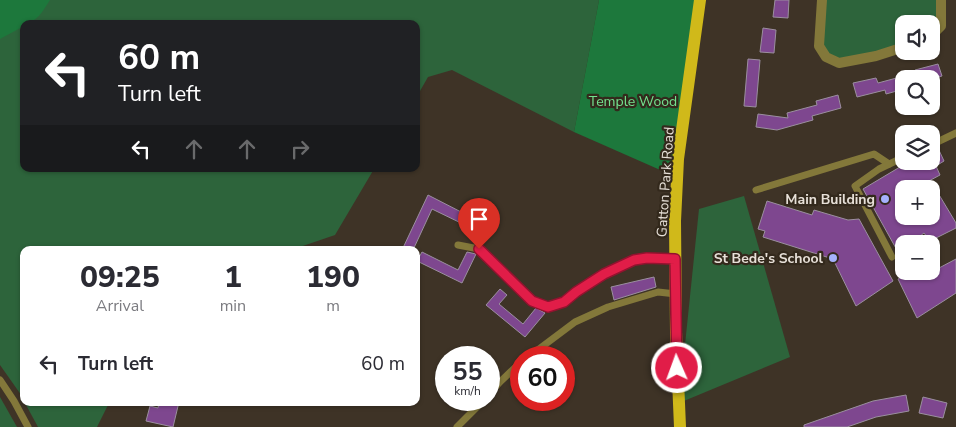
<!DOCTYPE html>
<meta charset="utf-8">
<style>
:root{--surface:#fff;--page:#f7f7f7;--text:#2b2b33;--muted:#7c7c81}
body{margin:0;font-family:"Nunito Sans",sans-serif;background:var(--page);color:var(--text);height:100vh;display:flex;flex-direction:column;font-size:19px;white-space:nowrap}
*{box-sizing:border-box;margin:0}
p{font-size:16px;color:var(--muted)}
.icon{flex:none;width:28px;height:28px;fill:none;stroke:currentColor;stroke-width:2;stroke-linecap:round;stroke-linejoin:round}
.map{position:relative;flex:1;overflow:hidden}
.side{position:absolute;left:20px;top:246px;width:400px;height:160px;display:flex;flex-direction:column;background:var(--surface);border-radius:10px;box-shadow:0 1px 4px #0004}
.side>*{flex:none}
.top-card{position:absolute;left:20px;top:20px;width:400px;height:152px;border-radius:10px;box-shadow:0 1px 4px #0004;background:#202124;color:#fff;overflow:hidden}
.controls{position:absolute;left:895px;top:15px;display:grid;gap:10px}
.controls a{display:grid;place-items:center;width:45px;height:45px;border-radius:10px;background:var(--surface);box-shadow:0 1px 4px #0004;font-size:25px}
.speed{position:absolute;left:435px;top:346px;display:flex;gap:10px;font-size:25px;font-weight:700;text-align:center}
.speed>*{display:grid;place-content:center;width:65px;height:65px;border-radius:50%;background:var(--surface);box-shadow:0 1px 4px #0004;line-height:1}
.speed small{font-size:12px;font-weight:400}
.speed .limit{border:8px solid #d22;background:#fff;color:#111}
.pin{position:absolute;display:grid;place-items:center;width:42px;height:42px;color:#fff;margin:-51px -21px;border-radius:50% 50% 50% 0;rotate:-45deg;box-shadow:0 0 5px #0007}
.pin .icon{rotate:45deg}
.me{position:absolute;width:55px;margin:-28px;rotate:358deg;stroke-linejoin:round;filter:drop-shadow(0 0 4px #0008)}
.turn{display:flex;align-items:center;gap:18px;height:105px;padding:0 15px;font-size:22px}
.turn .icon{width:65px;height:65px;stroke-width:2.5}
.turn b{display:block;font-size:35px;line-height:42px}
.lanes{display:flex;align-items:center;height:48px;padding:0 15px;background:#0003;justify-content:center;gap:25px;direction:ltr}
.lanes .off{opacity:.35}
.eta{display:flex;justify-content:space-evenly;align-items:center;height:85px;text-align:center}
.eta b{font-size:30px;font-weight:800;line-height:35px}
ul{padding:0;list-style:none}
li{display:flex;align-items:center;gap:15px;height:65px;padding:0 15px}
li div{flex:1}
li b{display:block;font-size:19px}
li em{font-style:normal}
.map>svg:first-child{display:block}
.green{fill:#2d643b}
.forest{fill:#1d783c}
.building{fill:#7e478f;stroke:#9b8f9f}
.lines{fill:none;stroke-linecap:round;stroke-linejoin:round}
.service{stroke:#83783a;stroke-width:7}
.minor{stroke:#83783a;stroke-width:10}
.primary{stroke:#d0b91a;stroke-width:12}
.route-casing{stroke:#92132f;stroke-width:12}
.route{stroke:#e11d48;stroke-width:9}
.poi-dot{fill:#a5b1fc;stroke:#33291c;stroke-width:2}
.labels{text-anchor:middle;stroke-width:4.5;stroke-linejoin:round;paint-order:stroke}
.park-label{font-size:14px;fill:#73e28f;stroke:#33291c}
.street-label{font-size:14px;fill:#e7e0d8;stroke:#33291c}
.poi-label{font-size:14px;font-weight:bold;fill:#e7e0d8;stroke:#33291c;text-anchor:end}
</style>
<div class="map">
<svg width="956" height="427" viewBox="0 0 956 427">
<rect width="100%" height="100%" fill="#3e3326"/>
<g class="green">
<polygon points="0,0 599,0 574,132 452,70 428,77 416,98 416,24 24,24 24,169 374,169 335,235 291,250 24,250 24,399 0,365"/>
<polygon points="823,0 941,0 941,26 931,36 931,24 904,24 904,47 839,63 819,46"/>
<polygon points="744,196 790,357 679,403 699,209"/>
<polygon points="0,397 17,427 0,427"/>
<polygon points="25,403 109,403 97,427 38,427"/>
</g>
<g class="forest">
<path d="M0,0H50C43,11 37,22 24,24V26L0,39Z"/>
<polygon points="599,0 700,0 678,175 658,169 574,132"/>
</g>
<g class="building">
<polygon points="775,0 789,0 788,18 773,17"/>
<polygon points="763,28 776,30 774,53 760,52"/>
<polygon points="748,59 760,60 756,107 744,106"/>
<polygon points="938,64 942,76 932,79 918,79 915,70"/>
<polygon points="904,76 904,89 886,94 885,90 857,97 853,83 876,78 878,83"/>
<polygon points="838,95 841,108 812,116 813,120 777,130 756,127 758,114 788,118 787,113 817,105 816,101"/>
<polygon points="938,148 944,161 936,166 940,175 914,189 904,189 904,216 931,216 931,206 935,205 931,198 931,189 927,189 926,187 932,183 956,223 956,228 930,241 924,233 910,244 904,244 904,248 898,252 863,189 910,161 931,161 931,150"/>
<polygon points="428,195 467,215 463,224 432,209 413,250 402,250"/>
<polygon points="767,201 812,215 814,210 848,220 859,219 893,281 856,306 833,259 763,237 765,231 758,229"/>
<polygon points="422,252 458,270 467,252 476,254 462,283 417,261"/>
<polygon points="931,254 939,268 956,259 956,293 917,318 898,279 912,271 931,271"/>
<polygon points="654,277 656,287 614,300 611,287"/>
<polygon points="500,289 507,295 499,304 523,324 536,308 545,313 525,337 486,305"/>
<polygon points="906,395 909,411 876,417 847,427 804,427 804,425 873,401"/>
<polygon points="923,397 947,403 943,418 919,413"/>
<polygon points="159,402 179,402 173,427 146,421 150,406 158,408"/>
</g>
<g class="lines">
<g class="service">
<polyline points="931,145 956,133"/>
<polyline points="756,190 874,154 889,164"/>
<polyline points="458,245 479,249 532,301 548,307 564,302 576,292 604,274 634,260 647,258 675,259"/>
<polyline points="892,257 855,186 879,169 904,157"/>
<polyline points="527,358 575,322 608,307 658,292 676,294"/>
<polyline points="0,380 14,401 28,427"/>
<polyline points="489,394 501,381 521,362"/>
<polyline points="457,427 484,400"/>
</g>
<g class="minor">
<polyline points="822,0 819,46 826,57 839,63 876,56 904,47"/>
<polyline points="931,36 941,26 941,0"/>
</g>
<polyline class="primary" points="680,427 676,332 675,221 678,159 700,0"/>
</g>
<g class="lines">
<g class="route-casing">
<polyline id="route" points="479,249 532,301 548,307 564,302 576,292 604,274 634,260 647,258 675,259 677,368"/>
</g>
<use href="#route" class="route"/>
</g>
<g class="poi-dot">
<circle cx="885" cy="199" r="5"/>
<circle cx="833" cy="258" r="5"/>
</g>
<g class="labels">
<g class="park-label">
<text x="633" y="106">Temple Wood</text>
</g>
<g class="street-label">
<text transform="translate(665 182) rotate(-86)" y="5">Gatton Park Road</text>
</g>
<g class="poi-label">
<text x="875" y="204">Main Building</text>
<text x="823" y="263">St Bede's School</text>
</g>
</g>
</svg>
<div class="controls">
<a><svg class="icon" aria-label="sound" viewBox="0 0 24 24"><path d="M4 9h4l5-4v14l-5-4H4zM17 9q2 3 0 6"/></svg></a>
<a><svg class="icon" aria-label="search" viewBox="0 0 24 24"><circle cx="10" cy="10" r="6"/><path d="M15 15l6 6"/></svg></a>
<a><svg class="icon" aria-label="layers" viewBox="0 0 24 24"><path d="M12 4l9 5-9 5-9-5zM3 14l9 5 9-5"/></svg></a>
<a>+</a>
<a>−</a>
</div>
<div class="speed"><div>55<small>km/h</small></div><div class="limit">60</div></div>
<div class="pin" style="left:479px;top:249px;background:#d93025"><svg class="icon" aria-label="arrive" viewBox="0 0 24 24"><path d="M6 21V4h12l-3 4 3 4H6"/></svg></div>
<svg class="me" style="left:677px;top:368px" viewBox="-20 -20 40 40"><circle r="17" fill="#e11d48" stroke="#fff" stroke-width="3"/><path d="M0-11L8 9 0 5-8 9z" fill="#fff"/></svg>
<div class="top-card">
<div class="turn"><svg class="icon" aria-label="left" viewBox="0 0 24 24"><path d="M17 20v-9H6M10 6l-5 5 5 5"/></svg><div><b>60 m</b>Turn left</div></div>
<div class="lanes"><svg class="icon" aria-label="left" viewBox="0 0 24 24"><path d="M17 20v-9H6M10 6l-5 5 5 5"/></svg><svg class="icon off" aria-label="ahead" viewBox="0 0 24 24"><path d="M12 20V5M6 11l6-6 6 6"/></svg><svg class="icon off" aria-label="ahead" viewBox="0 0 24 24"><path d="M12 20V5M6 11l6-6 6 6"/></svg><svg class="icon off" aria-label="right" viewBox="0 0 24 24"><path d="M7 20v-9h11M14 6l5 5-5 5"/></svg></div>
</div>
<section class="side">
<div class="eta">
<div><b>09:25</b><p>Arrival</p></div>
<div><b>1</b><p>min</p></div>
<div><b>190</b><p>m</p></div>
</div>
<ul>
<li><svg class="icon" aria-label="left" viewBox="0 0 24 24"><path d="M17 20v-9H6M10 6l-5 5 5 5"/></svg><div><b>Turn left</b></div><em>60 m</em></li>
</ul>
</section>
</div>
